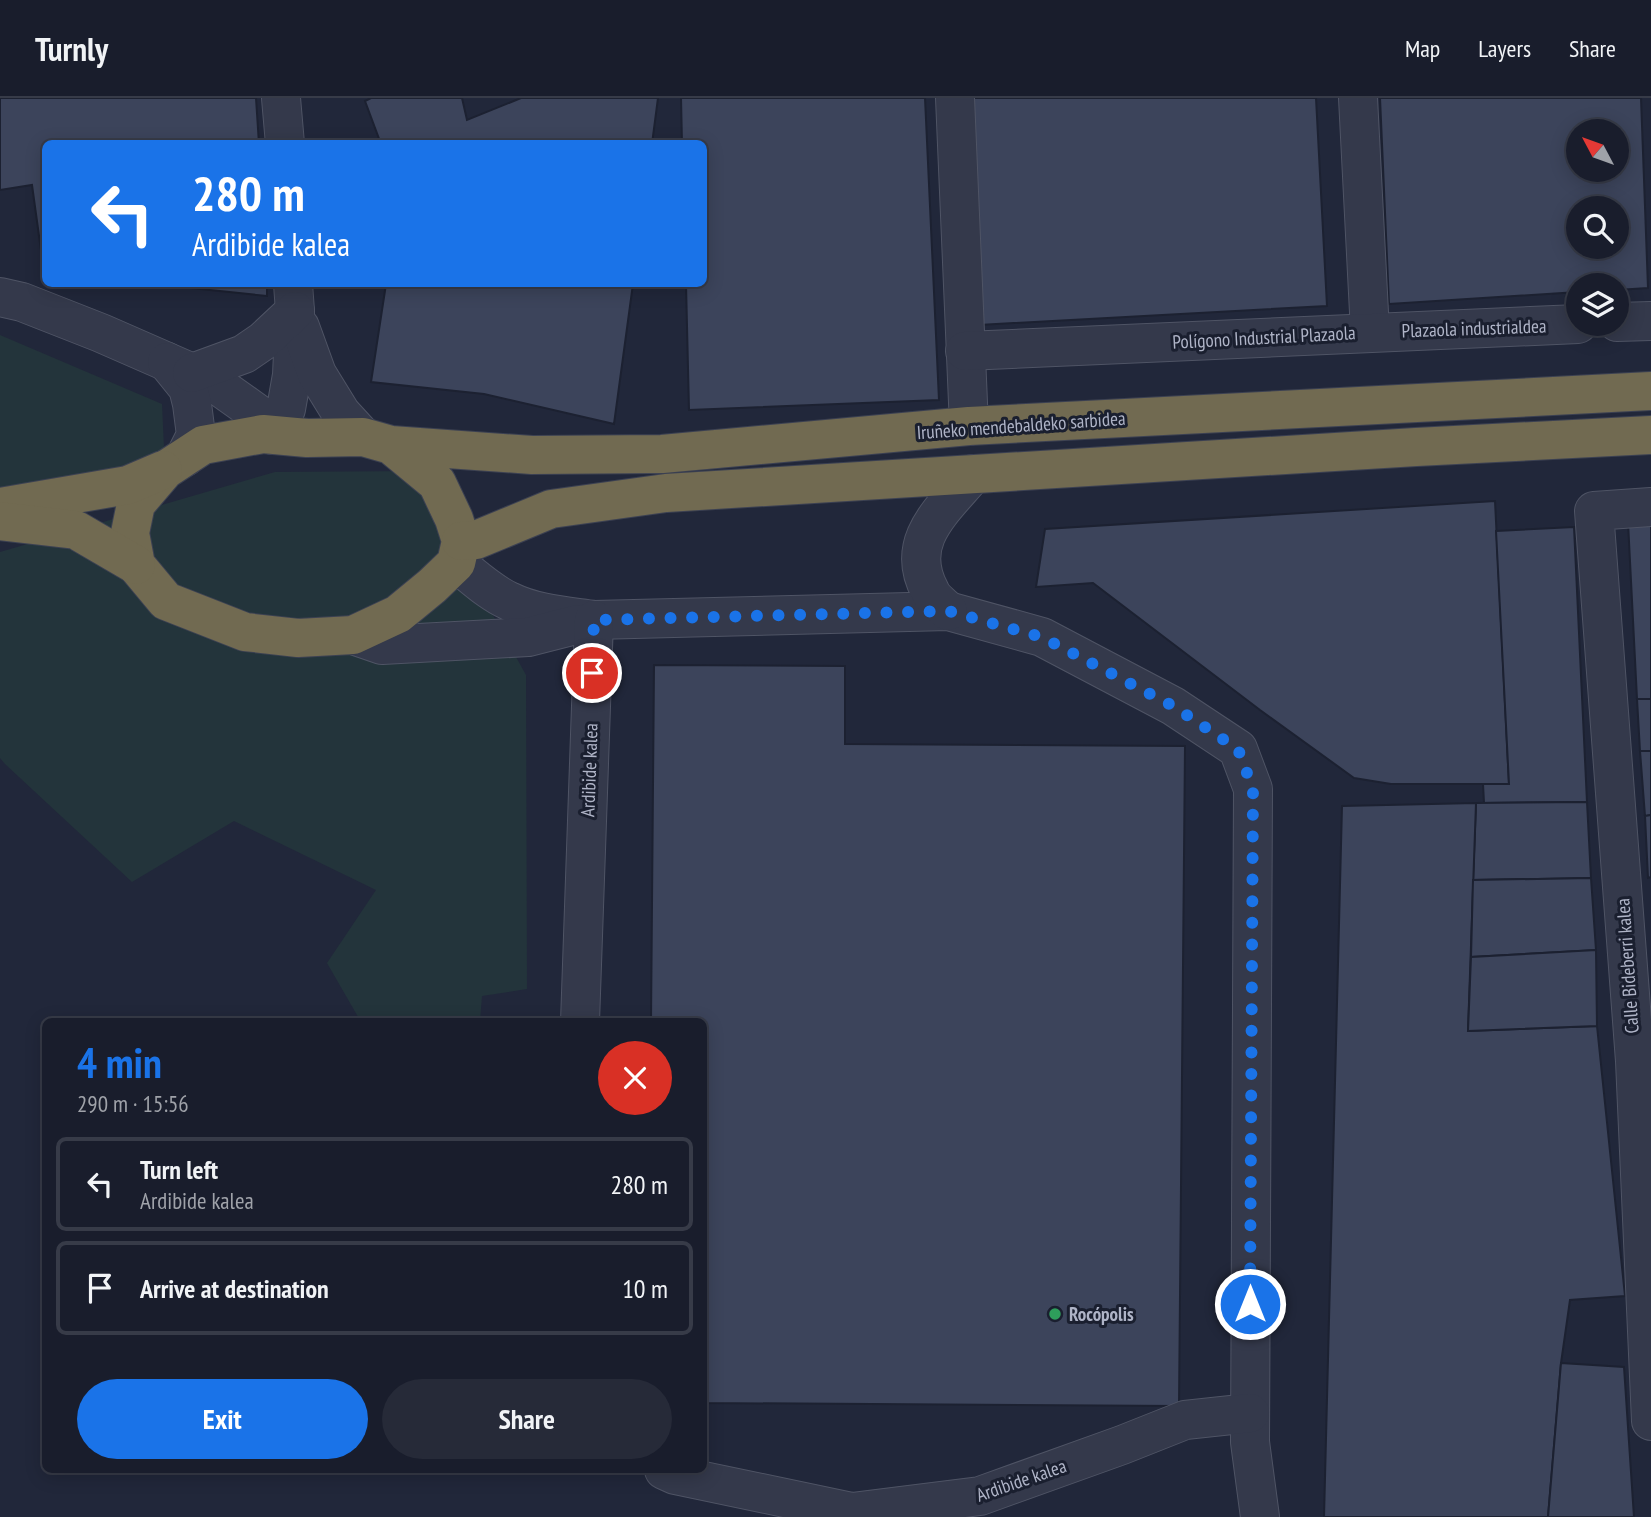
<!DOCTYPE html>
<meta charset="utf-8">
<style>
:root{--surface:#191d2c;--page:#262a38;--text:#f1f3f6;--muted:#9fa2a9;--line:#373b48;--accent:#1a73e8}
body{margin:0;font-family:"PT Sans Narrow",sans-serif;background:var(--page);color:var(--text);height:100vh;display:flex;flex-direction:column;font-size:26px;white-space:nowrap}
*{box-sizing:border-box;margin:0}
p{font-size:23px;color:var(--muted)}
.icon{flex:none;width:38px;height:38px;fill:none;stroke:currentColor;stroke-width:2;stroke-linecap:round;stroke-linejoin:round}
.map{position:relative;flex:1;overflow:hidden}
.panel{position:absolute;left:42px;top:920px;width:665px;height:455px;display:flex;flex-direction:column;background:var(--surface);border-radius:10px;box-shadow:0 4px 18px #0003,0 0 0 2px var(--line)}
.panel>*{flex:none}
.guide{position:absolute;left:42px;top:42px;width:665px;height:147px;border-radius:10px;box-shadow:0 4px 18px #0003,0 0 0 2px var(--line);background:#1a73e8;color:#fff;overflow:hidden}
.needle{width:46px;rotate:311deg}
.buttons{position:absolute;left:1566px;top:21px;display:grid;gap:14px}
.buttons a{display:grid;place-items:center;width:63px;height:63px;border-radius:50%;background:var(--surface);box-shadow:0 4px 18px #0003,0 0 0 2px var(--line);font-size:35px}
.pin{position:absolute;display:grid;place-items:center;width:60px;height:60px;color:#fff;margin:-30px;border:4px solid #fff;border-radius:50%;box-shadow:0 2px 7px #0007}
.me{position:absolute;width:77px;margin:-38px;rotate:0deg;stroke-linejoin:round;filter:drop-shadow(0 0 5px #0008)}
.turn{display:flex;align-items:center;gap:24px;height:147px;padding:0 35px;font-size:32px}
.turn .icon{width:91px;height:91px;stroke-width:2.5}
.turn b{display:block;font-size:49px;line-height:60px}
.round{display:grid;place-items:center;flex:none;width:74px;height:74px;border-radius:37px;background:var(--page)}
.overview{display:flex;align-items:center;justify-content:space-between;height:119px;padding:0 35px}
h1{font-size:42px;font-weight:800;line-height:52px;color:var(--accent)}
.action{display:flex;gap:14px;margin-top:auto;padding:14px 35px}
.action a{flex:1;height:80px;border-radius:42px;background:var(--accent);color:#fff;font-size:28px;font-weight:800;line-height:80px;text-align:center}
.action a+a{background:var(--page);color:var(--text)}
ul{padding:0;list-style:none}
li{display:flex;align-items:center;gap:21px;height:94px;margin:0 14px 10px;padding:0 21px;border:4px solid var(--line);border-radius:10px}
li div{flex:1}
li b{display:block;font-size:26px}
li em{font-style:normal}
header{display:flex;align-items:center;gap:42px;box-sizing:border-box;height:98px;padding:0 35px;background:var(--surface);border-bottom:2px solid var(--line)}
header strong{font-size:33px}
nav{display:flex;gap:38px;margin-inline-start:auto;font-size:24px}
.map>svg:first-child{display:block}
.green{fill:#23343b}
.building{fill:#3c445b;stroke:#1c2131;stroke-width:2;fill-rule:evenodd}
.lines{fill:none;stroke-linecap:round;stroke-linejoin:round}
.minor-casing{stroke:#4f5465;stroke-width:40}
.highway-casing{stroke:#3c4152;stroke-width:40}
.minor{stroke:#34394b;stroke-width:38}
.highway{stroke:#716a51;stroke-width:38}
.route{stroke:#1a73e8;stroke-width:12;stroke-dasharray:0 21.6}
.leisure-dot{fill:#2e9e5b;stroke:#1a1f2f;stroke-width:2.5}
.labels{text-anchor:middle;stroke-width:6;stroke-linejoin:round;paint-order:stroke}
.street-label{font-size:19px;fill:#afb4c7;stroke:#1a1f2f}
.poi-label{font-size:19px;font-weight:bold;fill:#afb4c7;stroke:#1a1f2f;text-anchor:start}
</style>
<header>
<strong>Turnly</strong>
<nav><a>Map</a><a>Layers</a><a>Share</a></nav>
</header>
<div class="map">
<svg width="1651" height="1419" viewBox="0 0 1651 1419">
<rect width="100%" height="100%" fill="#21273a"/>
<g class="green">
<polygon points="0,237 162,306 165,372 0,401"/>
<polygon points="422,373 469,474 526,577 527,891 482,898 480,924 361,924 327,865 376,792 234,723 132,784 5,666 0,660 0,454 275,374"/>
</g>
<g class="building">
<polygon points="0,0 256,0 259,46 46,46 46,174 44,174 32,87 0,92"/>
<polygon points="371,0 462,0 467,22 521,0 658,0 652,46 381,46 365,3"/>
<polygon points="681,0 925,0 939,302 689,312 686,186 704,186 704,46 682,46"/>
<polygon points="970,0 1316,0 1327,208 979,227"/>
<path d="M1380,0H1641L1648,190L1617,192V187H1578V194L1389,206ZM1578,33H1617V72H1578ZM1578,110H1617V149H1578Z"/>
<polygon points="152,186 267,186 267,198"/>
<polygon points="386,186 633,186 614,326 484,296 371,284"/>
<polygon points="1495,403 1509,686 1391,686 1354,680 1260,612 1093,485 1036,489 1045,431"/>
<polygon points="1651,423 1651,601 1637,601 1628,424"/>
<polygon points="1574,429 1587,704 1484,705 1483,686 1509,686 1496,433"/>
<polygon points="654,567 845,568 845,646 1185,648 1179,1308 704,1305 704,924 651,924"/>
<polygon points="1637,601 1651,601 1651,653 1640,653"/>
<polygon points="1640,653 1651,653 1651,717 1645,718"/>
<polygon points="1587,704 1591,780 1473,782 1476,705"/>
<polygon points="1476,705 1468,933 1597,928 1625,1198 1570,1202 1561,1265 1548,1419 1324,1419 1342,708"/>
<polygon points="1651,717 1651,779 1648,780 1645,718"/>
<polygon points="1591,780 1596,852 1471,859 1473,782"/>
<polygon points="1596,852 1597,928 1468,933 1471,859"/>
<polygon points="1561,1265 1624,1269 1634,1419 1548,1419"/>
</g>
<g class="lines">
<g class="minor-casing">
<g id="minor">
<polyline points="281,0 285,46"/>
<polyline points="955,0 969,328"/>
<polyline points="1358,0 1370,234"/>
<polyline points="0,199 22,204 101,235 213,284 258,316 272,337 286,311 292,277 295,213 293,186"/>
<polyline points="1617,224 1651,223"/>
<polyline points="300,229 317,276 341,315 363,339"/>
<polyline points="965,253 1578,226"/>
<polyline points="167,264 188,290 192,306 196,337 185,359"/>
<polyline points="192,275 244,256 263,243 295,213"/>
<polyline points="1651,409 1594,413 1635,963 1651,1323"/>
<path d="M456,465C473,478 489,494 509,503C535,516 566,518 594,522L948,513L1042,539L1173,608L1238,651L1253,691L1250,1344L1260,1419"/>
<path d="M948,513C942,507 933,501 930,493C903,443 943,412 973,376"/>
<polyline points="353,537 382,547 528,539 579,526"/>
<polyline points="580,924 594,522"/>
<polyline points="664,1372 675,1377 852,1414 980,1398 1122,1347 1185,1322 1250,1315"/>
</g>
</g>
<g class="highway-casing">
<g id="highway">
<polyline points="391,347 437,385 454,421 461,443 456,465 432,488 398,516 353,537 298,540 245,534 166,503 136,467 130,435 136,406 165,372 203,347 263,336 307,340 363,339 391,347 532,357 662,356 969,328 1651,293"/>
<polyline points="0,409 128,387 163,372"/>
<polyline points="0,423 76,432 136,467"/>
<polyline points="461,443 476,442 551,411 666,395 1416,349 1651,337"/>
</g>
</g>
<use href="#minor" class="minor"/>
<use href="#highway" class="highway"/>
</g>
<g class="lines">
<polyline class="route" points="592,575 594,522 948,513 1042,539 1173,608 1238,651 1253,691 1250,1206"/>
</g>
<circle class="leisure-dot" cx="1055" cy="1216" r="7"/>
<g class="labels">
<g class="street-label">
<text transform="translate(1474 230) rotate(-2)" y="7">Plazaola industrialdea</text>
<text transform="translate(1264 239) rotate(-3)" y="7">Polígono Industrial Plazaola</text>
<text transform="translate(1021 327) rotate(-4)" y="7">Iruñeko mendebaldeko sarbidea</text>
<text transform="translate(589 672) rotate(-88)" y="7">Ardibide kalea</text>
<text transform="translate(1627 868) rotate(-94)" y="7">Calle Bideberri kalea</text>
<text transform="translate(1021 1382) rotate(-19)" y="7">Ardibide kalea</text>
</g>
<g class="poi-label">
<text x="1069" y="1223">Rocópolis</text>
</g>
</g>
</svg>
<div class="buttons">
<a><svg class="needle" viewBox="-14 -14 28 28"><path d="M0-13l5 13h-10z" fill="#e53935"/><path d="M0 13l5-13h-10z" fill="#9fa2a9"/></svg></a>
<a><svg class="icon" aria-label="search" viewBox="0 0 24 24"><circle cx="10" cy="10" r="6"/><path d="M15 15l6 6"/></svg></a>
<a><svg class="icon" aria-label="layers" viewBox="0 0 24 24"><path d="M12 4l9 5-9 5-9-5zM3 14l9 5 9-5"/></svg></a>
</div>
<div class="pin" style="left:592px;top:575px;background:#d93025"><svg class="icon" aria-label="arrive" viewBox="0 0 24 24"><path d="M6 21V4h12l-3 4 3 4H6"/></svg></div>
<svg class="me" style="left:1250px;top:1206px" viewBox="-20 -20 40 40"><circle r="17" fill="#1a73e8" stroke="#fff" stroke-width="3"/><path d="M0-11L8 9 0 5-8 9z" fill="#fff"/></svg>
<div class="guide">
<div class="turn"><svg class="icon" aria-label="left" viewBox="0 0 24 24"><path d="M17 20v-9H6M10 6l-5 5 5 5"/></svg><div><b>280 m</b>Ardibide kalea</div></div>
</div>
<section class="panel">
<div class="overview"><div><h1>4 min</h1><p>290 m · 15:56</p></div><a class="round" style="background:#d93025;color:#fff"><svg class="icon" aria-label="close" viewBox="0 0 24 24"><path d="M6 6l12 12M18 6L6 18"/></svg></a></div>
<ul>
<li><svg class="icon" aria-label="left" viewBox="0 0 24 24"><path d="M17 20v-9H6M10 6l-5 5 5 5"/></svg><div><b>Turn left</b><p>Ardibide kalea</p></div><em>280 m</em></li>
<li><svg class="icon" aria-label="arrive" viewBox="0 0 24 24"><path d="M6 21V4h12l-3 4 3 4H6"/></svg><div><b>Arrive at destination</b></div><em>10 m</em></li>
</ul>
<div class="action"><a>Exit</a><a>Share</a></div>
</section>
</div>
